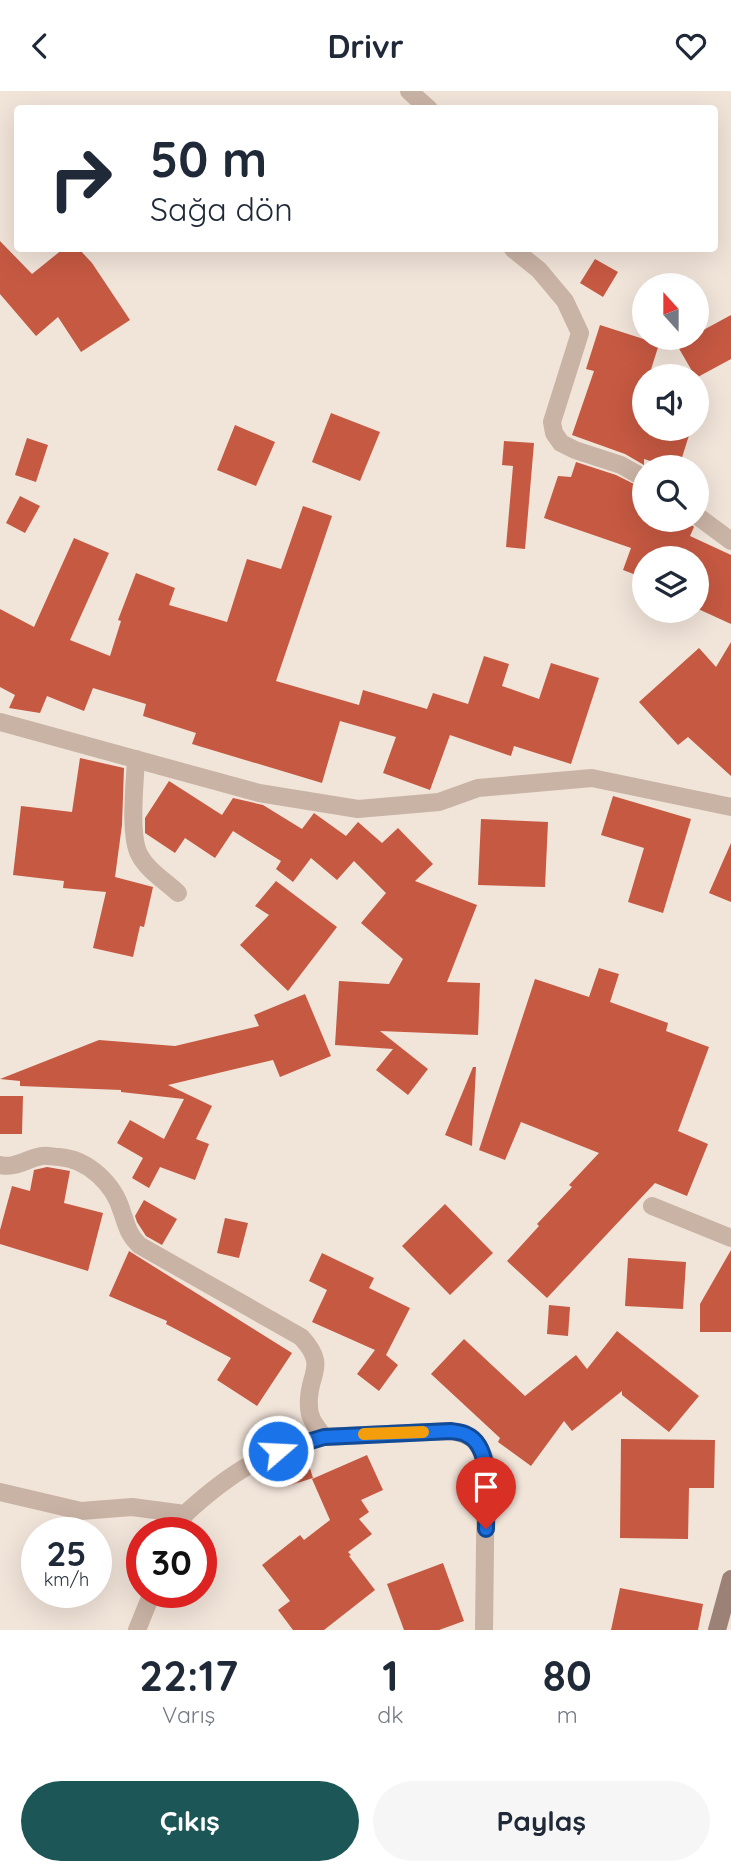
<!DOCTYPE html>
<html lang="tr">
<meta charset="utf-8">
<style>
:root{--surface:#fff;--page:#f6f6f7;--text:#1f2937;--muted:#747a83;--accent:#1c5656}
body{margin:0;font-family:Quicksand,sans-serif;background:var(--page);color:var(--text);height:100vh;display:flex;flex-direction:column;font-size:26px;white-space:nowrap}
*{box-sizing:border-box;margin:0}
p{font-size:23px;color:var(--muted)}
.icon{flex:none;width:38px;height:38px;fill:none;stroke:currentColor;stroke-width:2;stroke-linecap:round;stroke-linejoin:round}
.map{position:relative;height:1539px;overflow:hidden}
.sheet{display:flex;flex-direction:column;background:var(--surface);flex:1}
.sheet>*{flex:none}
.top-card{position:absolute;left:14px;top:14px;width:704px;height:147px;border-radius:7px;box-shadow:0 7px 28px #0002;background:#fff;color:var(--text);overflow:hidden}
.needle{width:46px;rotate:339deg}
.controls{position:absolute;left:632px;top:182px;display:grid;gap:14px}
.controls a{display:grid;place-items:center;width:77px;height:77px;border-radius:50%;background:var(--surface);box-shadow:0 7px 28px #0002;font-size:35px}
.speed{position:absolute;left:21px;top:1426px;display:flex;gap:14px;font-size:35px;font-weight:700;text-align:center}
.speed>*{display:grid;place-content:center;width:91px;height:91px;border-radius:50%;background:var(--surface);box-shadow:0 7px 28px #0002;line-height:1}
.speed small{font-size:18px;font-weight:400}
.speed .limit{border:10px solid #d22;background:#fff;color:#111}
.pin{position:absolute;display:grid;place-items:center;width:60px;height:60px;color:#fff;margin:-72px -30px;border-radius:50% 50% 50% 0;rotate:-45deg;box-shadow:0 0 7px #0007}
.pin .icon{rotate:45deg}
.me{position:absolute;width:77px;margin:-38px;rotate:71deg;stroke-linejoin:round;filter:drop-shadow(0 0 5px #0008)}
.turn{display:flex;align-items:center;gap:24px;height:147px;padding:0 21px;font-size:32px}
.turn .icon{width:91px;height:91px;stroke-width:2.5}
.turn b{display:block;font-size:49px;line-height:60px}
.eta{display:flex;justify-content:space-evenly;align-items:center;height:119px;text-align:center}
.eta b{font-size:42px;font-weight:700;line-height:49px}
.primary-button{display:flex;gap:14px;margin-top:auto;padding:14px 21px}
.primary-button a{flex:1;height:80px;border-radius:42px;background:var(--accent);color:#fff;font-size:28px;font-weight:700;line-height:80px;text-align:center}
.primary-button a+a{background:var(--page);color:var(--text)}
header{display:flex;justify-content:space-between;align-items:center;height:91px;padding:0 21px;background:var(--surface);font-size:32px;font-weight:700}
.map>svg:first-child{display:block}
.building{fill:#c65942}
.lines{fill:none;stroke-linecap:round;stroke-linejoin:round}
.street{stroke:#c9b3a5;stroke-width:18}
.secondary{stroke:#9c8276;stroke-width:18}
.route-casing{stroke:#114b97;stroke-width:18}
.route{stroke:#1a73e8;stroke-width:12}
.slow{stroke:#f59e0b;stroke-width:12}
</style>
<header><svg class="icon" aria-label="back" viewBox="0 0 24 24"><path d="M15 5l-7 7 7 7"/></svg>Drivr<svg class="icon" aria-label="heart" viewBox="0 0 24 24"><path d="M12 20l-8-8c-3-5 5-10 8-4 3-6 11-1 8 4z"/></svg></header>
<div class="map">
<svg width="731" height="1539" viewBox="0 0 731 1539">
<rect width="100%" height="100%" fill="#f1e4d9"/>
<g class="building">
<polygon points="0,150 32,183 63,158 79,158 92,172 130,229 81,261 58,226 36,245 0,203"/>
<polygon points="595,168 618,181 603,206 580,192"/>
<polygon points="731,224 731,268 696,287 677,254 690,247 696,247 696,243"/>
<polygon points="600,234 659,253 649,285 644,285 644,338 691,338 679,376 670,376 644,368 644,374 625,363 572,344 594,280 586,278"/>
<polygon points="331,322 380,341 360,390 312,371"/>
<polygon points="235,334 275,351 256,395 217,379"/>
<polygon points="27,347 48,354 36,391 15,384"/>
<polygon points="504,350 534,352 525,458 506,456 513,375 502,374"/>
<polygon points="576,371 616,384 644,398 644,429 687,430 694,436 690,445 731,464 731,533 696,517 696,467 644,467 644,487 623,479 631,457 544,427 558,385 571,386"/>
<polygon points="20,405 40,415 25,442 6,432"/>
<polygon points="303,415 332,425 276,590 359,614 363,599 427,618 433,602 468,613 484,565 509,573 502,595 539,608 551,572 599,587 571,673 514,655 511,665 450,644 430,699 383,682 396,646 340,630 322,692 192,653 196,642 143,625 146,613 93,597 84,620 47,605 40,622 9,617 15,604 0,596 0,518 34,536 74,447 109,462 70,549 110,565 121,530 118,529 136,482 175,497 169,514 227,531 247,468 281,478"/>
<polygon points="731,551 731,685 688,646 678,654 639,611 699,557 716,576"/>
<polygon points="80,667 124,677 122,734 115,786 153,796 144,836 140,835 133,866 93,857 106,801 63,797 64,790 13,784 21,715 72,721"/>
<polygon points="169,690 222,724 233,707 263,714 302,738 314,722 346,745 358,731 382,752 398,737 433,773 415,790 477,814 447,891 480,892 478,944 380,940 428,978 408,1004 376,979 393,958 335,954 339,890 389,893 403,868 361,832 386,802 354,770 337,789 311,767 293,791 276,778 281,770 233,740 215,767 185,747 175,762 145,742 145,727"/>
<polygon points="613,705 691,728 663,822 628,811 644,757 601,744"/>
<polygon points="481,728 548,731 545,796 478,794"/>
<polygon points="731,752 731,811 709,802"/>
<polygon points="276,790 337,836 288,900 240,854 269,824 255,815"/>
<polygon points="599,877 619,883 610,911 668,932 666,940 709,956 678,1040 708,1053 687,1105 655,1092 547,1207 507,1170 539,1135 537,1133 572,1096 569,1094 599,1062 521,1031 505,1069 479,1059 535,888 589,906"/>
<polygon points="305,903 331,965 280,986 273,969 168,994 212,1015 196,1048 209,1053 195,1089 160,1076 149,1097 132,1087 143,1067 117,1052 130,1029 164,1048 184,1008 121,1001 121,999 20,995 20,990 0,988 99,949 175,955 259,935 254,924"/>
<polygon points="473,976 476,976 472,1055 445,1044"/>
<polygon points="0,1005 23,1005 22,1043 0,1043"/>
<polygon points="47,1076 70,1080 64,1112 103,1122 88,1180 0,1153 0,1139 12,1095 30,1100 34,1079"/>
<polygon points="144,1109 177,1128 162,1154 146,1145 137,1131 135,1125"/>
<polygon points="445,1113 493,1162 450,1204 402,1155"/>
<polygon points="225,1127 248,1132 239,1167 217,1162"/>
<polygon points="731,1159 731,1241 700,1241 700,1213"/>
<polygon points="129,1160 292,1262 257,1315 217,1289 231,1267 166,1233 167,1230 109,1205"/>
<polygon points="322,1162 374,1187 369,1197 410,1217 386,1264 398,1274 379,1300 357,1283 375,1259 312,1231 327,1199 309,1190"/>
<polygon points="628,1167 686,1171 683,1218 625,1215"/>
<polygon points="549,1214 570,1216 568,1245 547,1243"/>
<polygon points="617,1240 699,1305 669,1341 622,1304 622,1300 572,1340 564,1330 531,1375 498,1351 500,1347 431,1283 464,1248 525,1305 576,1264 587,1278"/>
<polygon points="621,1348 715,1349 714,1397 689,1397 688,1448 620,1447"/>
<polygon points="367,1364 383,1399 361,1409 369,1421 359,1428 372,1443 348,1461 351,1464 349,1465 375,1499 324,1539 293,1539 278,1519 290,1510 262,1474 300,1444 304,1449 330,1429 312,1388"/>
<polygon points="307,1368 313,1387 288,1395 282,1376"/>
<polygon points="443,1472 464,1530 439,1539 404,1539 387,1493"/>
<polygon points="620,1497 703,1513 698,1539 611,1539"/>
</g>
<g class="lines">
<g class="street">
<polyline points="409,0 429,18"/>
<polyline points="513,158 539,179 565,210 580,242 552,331 554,342 561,352 575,359 621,374 644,387"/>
<polyline points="696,424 731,450"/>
<polyline points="0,631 259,702 358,718 439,711 478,697 592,687 731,716"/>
<path d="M136,668C135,691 129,743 139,763C147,779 165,790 178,802"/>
<path d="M0,1074C15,1078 28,1067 42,1065C47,1064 54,1066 59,1066C88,1068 114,1093 122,1121C127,1135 128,1143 139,1154L301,1246C330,1277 306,1283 309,1316C309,1328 317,1336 324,1346L451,1340C474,1345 477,1349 486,1371L484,1539"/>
<polyline points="652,1115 731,1147"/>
<path d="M0,1401L81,1420L132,1416L185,1423C231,1381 263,1361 324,1346"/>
<polyline points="177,1442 185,1423"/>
<polyline points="137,1539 152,1502"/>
</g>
<polyline class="secondary" points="717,1539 731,1488"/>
</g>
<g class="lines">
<g class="route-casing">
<path id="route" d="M278,1360L324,1346L451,1340C456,1341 462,1341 467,1344C494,1356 486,1413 486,1438"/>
</g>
<use href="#route" class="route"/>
<polyline class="slow" points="364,1343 423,1341"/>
</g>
</svg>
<div class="controls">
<a><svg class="needle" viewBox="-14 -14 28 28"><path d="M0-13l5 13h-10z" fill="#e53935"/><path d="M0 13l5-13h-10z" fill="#747a83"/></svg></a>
<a><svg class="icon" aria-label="sound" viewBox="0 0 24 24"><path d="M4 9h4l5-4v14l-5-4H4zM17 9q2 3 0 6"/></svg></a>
<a><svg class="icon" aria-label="search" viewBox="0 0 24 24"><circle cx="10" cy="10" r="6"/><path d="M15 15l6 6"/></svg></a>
<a><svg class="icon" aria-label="layers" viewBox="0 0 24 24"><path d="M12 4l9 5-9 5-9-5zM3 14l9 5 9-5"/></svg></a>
</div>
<div class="speed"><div>25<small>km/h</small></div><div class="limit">30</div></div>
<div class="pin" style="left:486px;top:1438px;background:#d93025"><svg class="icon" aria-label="arrive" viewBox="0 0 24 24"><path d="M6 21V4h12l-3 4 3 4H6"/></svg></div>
<svg class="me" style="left:278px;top:1360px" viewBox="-20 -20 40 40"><circle r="17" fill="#1a73e8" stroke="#fff" stroke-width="3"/><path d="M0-11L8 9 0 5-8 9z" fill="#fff"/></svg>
<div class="top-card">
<div class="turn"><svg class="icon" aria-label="right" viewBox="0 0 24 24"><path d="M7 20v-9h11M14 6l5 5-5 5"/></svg><div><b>50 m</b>Sağa dön</div></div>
</div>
</div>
<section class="sheet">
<div class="eta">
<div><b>22:17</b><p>Varış</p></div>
<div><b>1</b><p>dk</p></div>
<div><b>80</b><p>m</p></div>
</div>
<div class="primary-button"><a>Çıkış</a><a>Paylaş</a></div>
</section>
